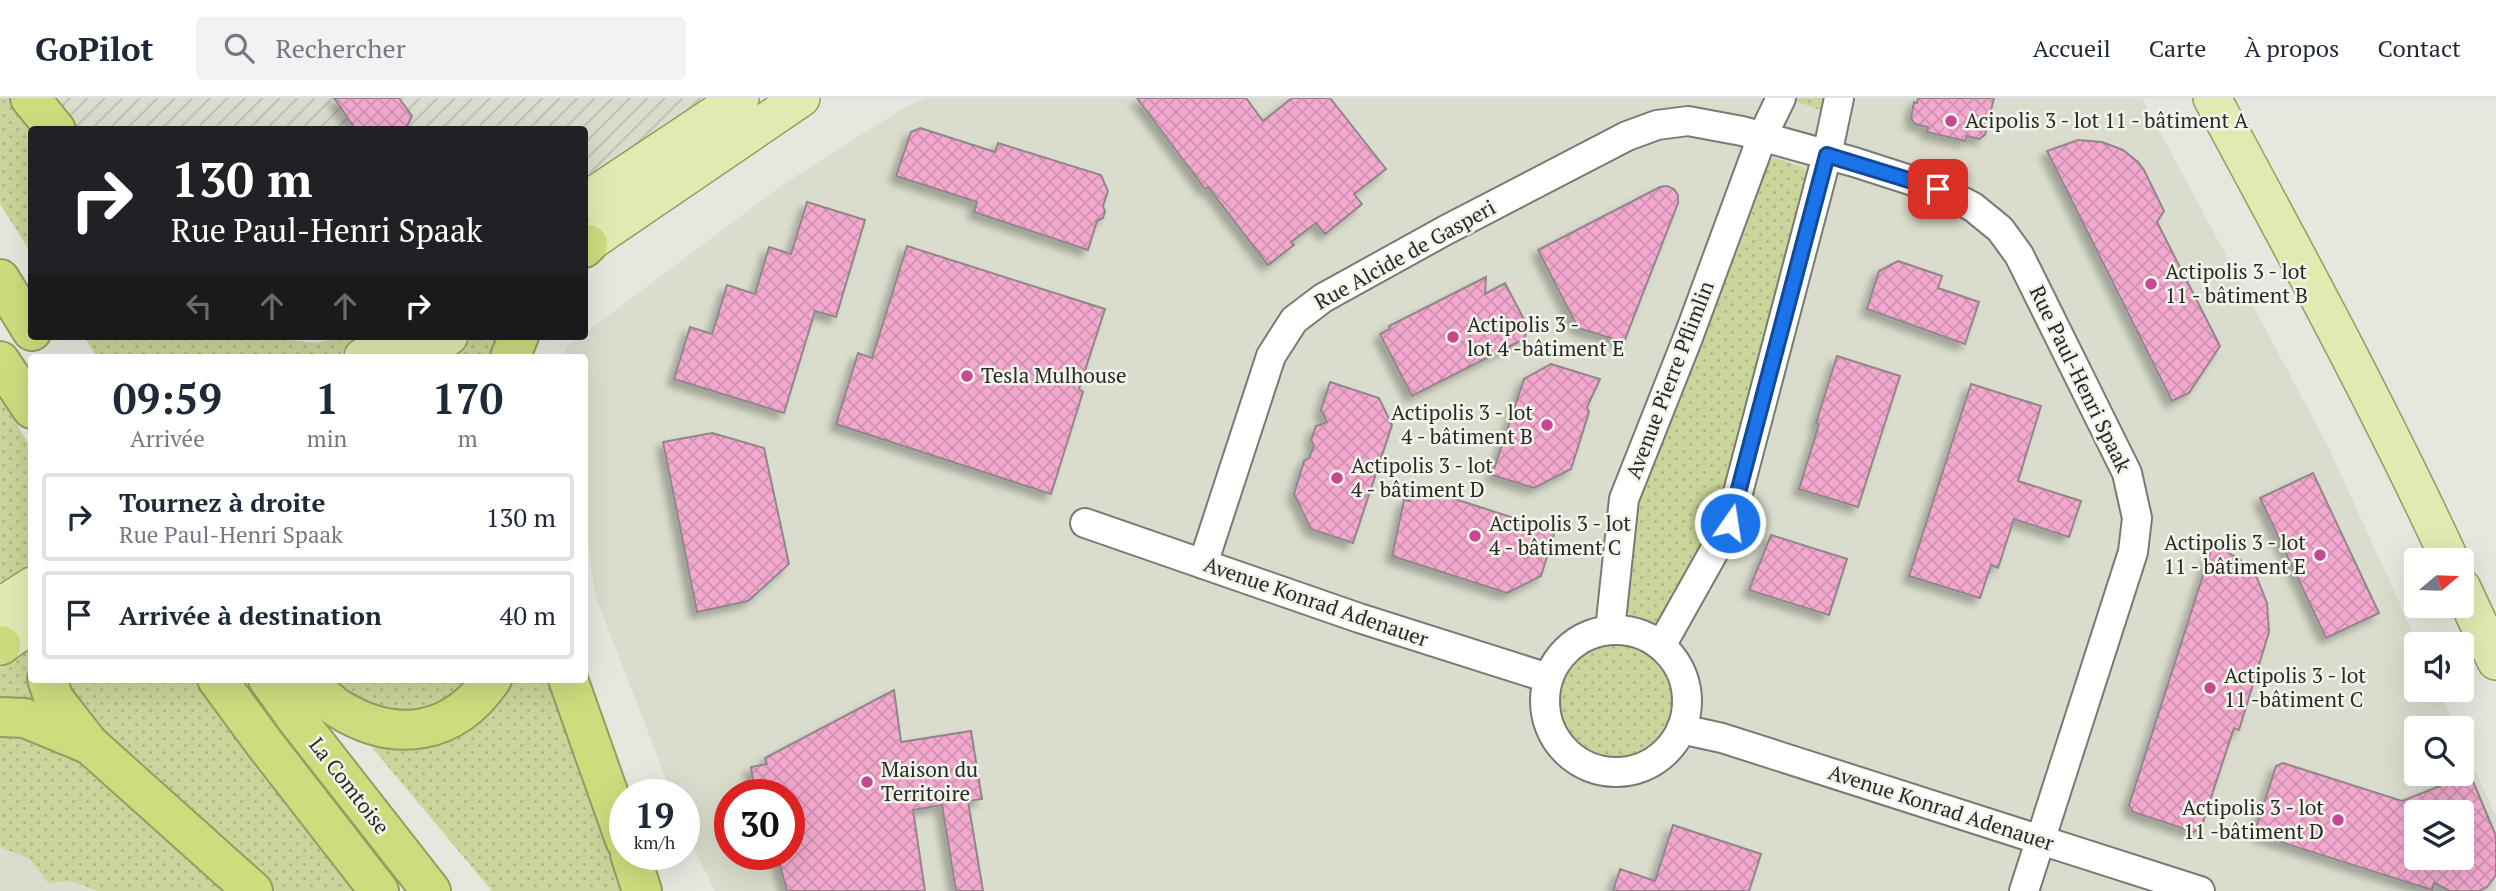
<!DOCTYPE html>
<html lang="fr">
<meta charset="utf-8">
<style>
:root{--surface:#fff;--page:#f2f2f3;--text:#1f2937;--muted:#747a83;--line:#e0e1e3}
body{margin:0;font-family:"PT Serif",serif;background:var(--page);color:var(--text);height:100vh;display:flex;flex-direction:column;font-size:26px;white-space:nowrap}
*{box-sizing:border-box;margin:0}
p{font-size:23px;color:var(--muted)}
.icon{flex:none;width:38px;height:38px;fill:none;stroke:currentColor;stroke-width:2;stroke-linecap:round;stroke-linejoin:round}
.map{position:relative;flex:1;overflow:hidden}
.details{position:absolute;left:28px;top:256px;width:560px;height:329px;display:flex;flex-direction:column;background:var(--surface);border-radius:7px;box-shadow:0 7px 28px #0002}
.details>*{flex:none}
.banner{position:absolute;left:28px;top:28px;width:560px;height:214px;border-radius:7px;box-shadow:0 7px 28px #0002;background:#202124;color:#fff;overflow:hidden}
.needle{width:46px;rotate:71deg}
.buttons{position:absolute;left:2404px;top:450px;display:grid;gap:14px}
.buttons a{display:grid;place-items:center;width:70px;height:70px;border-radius:7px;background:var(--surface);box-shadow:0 7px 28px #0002;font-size:35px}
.speed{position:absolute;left:609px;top:681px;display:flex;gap:14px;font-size:35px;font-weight:700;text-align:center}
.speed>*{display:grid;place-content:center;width:91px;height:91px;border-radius:50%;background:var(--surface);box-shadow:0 7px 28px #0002;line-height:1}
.speed small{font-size:18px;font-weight:400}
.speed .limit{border:10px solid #d22;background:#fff;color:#111}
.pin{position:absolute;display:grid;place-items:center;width:60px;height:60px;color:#fff;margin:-30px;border-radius:14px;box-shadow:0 4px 10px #0006}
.me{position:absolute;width:77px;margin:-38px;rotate:13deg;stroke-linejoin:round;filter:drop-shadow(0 0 5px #0008)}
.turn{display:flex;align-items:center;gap:24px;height:147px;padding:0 28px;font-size:32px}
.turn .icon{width:91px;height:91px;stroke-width:2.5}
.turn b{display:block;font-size:49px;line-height:60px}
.lanes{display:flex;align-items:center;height:66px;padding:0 28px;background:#0003;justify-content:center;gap:35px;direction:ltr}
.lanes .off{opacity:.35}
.eta{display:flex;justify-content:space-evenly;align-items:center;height:119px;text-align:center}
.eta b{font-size:42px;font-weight:700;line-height:49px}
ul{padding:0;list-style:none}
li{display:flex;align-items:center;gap:21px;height:88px;margin:0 14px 10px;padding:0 14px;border:4px solid var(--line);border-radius:7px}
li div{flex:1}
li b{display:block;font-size:26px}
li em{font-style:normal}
header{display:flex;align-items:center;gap:42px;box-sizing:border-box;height:98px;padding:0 35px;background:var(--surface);border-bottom:2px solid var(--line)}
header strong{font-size:33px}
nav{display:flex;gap:38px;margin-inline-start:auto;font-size:24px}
.search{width:490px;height:63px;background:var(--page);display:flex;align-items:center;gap:18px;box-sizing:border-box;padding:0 24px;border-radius:7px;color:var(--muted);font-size:26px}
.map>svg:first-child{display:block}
.built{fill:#daddcd;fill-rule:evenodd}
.industrial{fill:url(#industrial-furrows)}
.grass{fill:url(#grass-dots)}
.building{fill:url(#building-cross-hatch);stroke:#90878b;stroke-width:2;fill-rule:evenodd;filter:url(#shadow)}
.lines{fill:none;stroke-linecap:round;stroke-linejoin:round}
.minor-casing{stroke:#797b73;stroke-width:32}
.major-casing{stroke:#939e5f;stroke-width:40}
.highway-casing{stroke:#939e5f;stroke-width:42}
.minor{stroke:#fff;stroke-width:28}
.major{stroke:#e0ebb2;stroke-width:37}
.highway{stroke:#ccdd7e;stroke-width:38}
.route-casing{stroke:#114b97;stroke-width:18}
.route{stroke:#1a73e8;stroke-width:12}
.poi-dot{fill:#c84791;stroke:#f3f5ec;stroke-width:2.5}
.labels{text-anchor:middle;stroke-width:5;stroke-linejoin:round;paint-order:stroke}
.poi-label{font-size:21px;fill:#292926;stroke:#f3f5ec;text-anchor:start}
.street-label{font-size:21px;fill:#292926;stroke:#f3f5ec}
</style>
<header>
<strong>GoPilot</strong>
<div class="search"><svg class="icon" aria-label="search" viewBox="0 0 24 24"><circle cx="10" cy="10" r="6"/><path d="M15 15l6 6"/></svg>Rechercher</div>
<nav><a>Accueil</a><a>Carte</a><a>À propos</a><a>Contact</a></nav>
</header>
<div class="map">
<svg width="2496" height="793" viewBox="0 0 2496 793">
<defs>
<pattern id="industrial-furrows" width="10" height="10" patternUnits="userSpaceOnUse" patternTransform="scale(1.75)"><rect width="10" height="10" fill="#daddcd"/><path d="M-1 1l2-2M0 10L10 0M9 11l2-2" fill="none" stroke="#bbbeb0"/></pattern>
<pattern id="grass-dots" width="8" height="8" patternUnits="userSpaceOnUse" patternTransform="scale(1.75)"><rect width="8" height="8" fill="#c9d59a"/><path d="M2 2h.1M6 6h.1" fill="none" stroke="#adb785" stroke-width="1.8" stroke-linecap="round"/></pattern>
<pattern id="building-cross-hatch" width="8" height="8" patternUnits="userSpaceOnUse" patternTransform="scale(1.75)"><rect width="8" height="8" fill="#f2a9cd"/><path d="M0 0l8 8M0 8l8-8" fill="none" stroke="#d091b0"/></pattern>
<filter id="shadow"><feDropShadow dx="-6" dy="6" stdDeviation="3.5" flood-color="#0004"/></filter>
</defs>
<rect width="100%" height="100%" fill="#e6e8df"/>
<g class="built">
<path d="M925,0H2142L2328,348L2418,546L2417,592H2439L2456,630H2417V676H2462V643L2496,718V793H715L695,754L684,727V696H672L595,497L584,412V259H566L565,250L580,238H584L585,235L785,85L902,11ZM730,696H789V756H730ZM2417,714H2462V760H2417Z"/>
<polygon points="0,749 30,761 48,784 70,783 98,793 0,793"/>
</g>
<polygon class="industrial" points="54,0 713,0 585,78 584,32 79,31"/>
<g class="grass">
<polygon points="0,0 16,0 32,32 31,155 0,106"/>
<polygon points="1794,0 1831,0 1823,13 1795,3"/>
<path d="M1774,60L1804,70L1809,80L1721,424L1658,526C1646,528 1636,524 1628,514L1633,421L1639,390L1766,68Z"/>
<polygon points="84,238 255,238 315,245 353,238 368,238 336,259 97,259"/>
<polygon points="470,238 507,238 499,259 439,259"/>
<polygon points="0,298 31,350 31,466 0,487"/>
<polygon points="27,543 32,581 66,629 0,608 0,562"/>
<circle cx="1618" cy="604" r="58"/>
<polygon points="59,581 192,581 357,793 275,793 85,620"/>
<polygon points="329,581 476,581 462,598 402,618 357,603"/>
<polygon points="506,581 557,581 630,793 492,793 359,634"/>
<polygon points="0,631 77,659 232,793 98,793 70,783 48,785 30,761 0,749"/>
</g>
<g class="building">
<polygon points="334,0 399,0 412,18 407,28 402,32 356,32"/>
<polygon points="1137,0 1246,0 1263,23 1292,0 1330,0 1386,71 1354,96 1362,106 1325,136 1316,125 1291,144 1294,147 1268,167 1208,89 1205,91"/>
<polygon points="1918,0 1994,0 1985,37 1979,41 1967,38 1965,43 1927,34 1928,29 1915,26 1911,20 1914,4 1917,5"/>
<polygon points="920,30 995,54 998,45 1101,77 1108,93 1103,108 1105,113 1103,120 1097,123 1088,152 974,114 977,104 896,78 911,34"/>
<polygon points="2078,42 2102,44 2123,52 2138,64 2144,72 2164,113 2157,124 2220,248 2189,295 2172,303 2047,53"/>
<polygon points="1667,88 1674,91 1678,97 1678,105 1624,244 1578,230 1538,152 1660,89"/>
<polygon points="807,104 865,122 836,219 815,213 784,315 674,281 690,229 712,236 727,187 755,196 769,149 791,156"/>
<polygon points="907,148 1105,211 1079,291 1083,294 1051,396 836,326 858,255 872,260"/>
<polygon points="1898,163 1942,178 1938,190 1979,204 1965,246 1867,211 1879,173"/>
<polygon points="1486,179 1485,196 1505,185 1528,229 1524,241 1412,298 1380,236 1390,231 1389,228"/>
<polygon points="1837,258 1900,278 1858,409 1799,391 1819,326 1816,325"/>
<polygon points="1551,266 1600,281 1587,309 1589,314 1571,371 1534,390 1492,377 1524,281"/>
<polygon points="1330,284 1379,300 1392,327 1353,445 1311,431 1294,396 1304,363 1309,360 1314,347 1311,342 1316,328 1327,324 1321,312"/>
<polygon points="1971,286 2041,308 2018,383 2081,403 2069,439 2014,421 1998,470 1991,467 1980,500 1909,478"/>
<polygon points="712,335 764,350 789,466 748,503 697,514 663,344"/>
<polygon points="2313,375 2379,515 2326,540 2260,400"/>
<polygon points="1414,388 1555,433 1541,478 1507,495 1392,458 1404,402 1410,403"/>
<polygon points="1771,437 1847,461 1829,517 1749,492"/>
<polygon points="2213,446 2241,462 2257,480 2267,505 2269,534 2239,632 2234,630 2201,730 2194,734 2133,714 2129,707"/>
<polygon points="894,592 901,644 971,633 982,701 968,703 983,793 956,793 942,707 913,712 925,793 787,793 777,756 789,756 789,696 755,696 751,669 767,666 765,660"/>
<path d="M2283,665L2402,703L2470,676L2496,738V777L2487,789L2479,793H2450L2434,785L2432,792L2259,737L2256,730L2276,668ZM2417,714H2462V760H2417Z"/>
<polygon points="1673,727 1761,756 1749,793 1613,793 1620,771 1655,783"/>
</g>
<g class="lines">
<g class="minor-casing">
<g id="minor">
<polyline points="1085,425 1359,520 1548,580"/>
<polyline points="1203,466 1271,258 1294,222 1323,200 1446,132 1627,38 1657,27 1688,23 1742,33 1854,64 1938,91 1973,109 2000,131 2019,157 2127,375 2137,420 2133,454 2024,793"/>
<polyline points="1610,532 1624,401 1689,237 1762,39 1781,0"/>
<circle cx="1616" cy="603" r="71"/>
<polyline points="1661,548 1730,425 1827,57 1839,0"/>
<polyline points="1681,631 1722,640 2200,793"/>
</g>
</g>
<g class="major-casing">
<g id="major">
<path d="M2212,0C2294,152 2377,305 2450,462"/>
<polyline points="584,104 740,0"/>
<polyline points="584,148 801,0"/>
<polyline points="363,259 394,238"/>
<polyline points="417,259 449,238"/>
<polyline points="2462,490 2496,563"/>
<polyline points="0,509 32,488"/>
<polyline points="0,548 32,526"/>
</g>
</g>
<g class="highway-casing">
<g id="highway">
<polyline points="30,0 56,32"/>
<polyline points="584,150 588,146"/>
<polyline points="0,181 32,233"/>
<polyline points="510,259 519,238"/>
<polyline points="0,263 32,311"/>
<polyline points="0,547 1,547"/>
<polyline points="47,581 54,601 89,646 253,793"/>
<polyline points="217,581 264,645 379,793"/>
<polyline points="268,581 295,619 431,793"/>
<path d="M308,581C317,591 327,604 339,611C396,646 454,637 492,581"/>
<polyline points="568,581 625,742"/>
<polyline points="0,619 25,620 88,646"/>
<polyline points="630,756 642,793"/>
</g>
</g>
<use href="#minor" class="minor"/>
<use href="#major" class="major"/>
<use href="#highway" class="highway"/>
</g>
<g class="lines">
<g class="route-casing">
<polyline id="route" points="1730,425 1827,57 1938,91"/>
</g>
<use href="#route" class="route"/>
</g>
<g class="poi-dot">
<circle cx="1951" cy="23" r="7"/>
<circle cx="2151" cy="186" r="7"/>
<circle cx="1453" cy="239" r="7"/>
<circle cx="967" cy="278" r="7"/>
<circle cx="1547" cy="327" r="7"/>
<circle cx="1337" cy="380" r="7"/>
<circle cx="1475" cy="438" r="7"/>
<circle cx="2320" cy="457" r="7"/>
<circle cx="2210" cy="590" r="7"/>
<circle cx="867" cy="684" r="7"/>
<circle cx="2338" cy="722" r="7"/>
</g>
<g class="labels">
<g class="poi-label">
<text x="1965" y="30">Acipolis 3 - lot 11 - bâtiment A</text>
<text x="2165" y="181">Actipolis 3 - lot<tspan x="2165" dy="24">11 - bâtiment B</tspan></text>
<text x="1467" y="234">Actipolis 3 -<tspan x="1467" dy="24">lot 4 -bâtiment E</tspan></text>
<text x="981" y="285">Tesla Mulhouse</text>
<text x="1533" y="322" text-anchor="end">Actipolis 3 - lot<tspan x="1533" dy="24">4 - bâtiment B</tspan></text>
<text x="1351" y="375">Actipolis 3 - lot<tspan x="1351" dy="24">4 - bâtiment D</tspan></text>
<text x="1489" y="433">Actipolis 3 - lot<tspan x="1489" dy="24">4 - bâtiment C</tspan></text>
<text x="2306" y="452" text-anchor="end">Actipolis 3 - lot<tspan x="2306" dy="24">11 - bâtiment E</tspan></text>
<text x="2224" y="585">Actipolis 3 - lot<tspan x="2224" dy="24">11 -bâtiment C</tspan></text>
<text x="881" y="679">Maison du<tspan x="881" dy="24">Territoire</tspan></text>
<text x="2324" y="717" text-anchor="end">Actipolis 3 - lot<tspan x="2324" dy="24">11 -bâtiment D</tspan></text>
</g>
<g class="street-label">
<text transform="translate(1405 157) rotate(-29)" y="7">Rue Alcide de Gasperi</text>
<text transform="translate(2080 281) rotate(64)" y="7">Rue Paul-Henri Spaak</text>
<text transform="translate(1670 282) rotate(-69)" y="7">Avenue Pierre Pflimlin</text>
<text transform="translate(1316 504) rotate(19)" y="7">Avenue Konrad Adenauer</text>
<text transform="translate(349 688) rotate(52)" y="7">La Comtoise</text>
<text transform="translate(1941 710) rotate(18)" y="7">Avenue Konrad Adenauer</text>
</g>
</g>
</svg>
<div class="buttons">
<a><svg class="needle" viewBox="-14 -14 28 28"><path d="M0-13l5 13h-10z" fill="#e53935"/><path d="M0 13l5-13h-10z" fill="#747a83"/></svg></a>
<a><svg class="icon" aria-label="sound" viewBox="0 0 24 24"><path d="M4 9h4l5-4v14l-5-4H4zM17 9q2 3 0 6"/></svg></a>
<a><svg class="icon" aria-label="search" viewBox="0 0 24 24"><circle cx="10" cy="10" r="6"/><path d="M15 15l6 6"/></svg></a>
<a><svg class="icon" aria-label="layers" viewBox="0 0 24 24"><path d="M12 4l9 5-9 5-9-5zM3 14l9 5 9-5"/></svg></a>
</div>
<div class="speed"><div>19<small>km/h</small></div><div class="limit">30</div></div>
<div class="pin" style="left:1938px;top:91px;background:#d93025"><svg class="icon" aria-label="arrive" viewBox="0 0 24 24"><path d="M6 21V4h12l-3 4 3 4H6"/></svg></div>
<svg class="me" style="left:1730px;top:425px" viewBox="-20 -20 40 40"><circle r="17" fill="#1a73e8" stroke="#fff" stroke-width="3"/><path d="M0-11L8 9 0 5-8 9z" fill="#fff"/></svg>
<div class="banner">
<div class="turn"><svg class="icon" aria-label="right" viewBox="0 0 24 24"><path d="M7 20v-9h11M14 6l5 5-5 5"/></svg><div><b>130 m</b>Rue Paul-Henri Spaak</div></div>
<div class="lanes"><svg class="icon off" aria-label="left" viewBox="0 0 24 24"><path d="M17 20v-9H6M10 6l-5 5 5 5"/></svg><svg class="icon off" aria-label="ahead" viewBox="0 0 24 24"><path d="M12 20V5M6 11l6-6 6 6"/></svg><svg class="icon off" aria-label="ahead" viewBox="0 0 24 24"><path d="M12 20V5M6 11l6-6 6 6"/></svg><svg class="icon" aria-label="right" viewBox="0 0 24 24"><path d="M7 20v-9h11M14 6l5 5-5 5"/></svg></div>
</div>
<section class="details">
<div class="eta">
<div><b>09:59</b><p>Arrivée</p></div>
<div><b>1</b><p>min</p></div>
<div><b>170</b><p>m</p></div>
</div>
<ul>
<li><svg class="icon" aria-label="right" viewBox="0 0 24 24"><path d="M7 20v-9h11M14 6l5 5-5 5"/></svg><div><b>Tournez à droite</b><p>Rue Paul-Henri Spaak</p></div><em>130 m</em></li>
<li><svg class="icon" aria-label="arrive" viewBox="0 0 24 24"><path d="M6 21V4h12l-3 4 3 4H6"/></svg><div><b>Arrivée à destination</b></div><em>40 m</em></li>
</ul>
</section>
</div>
